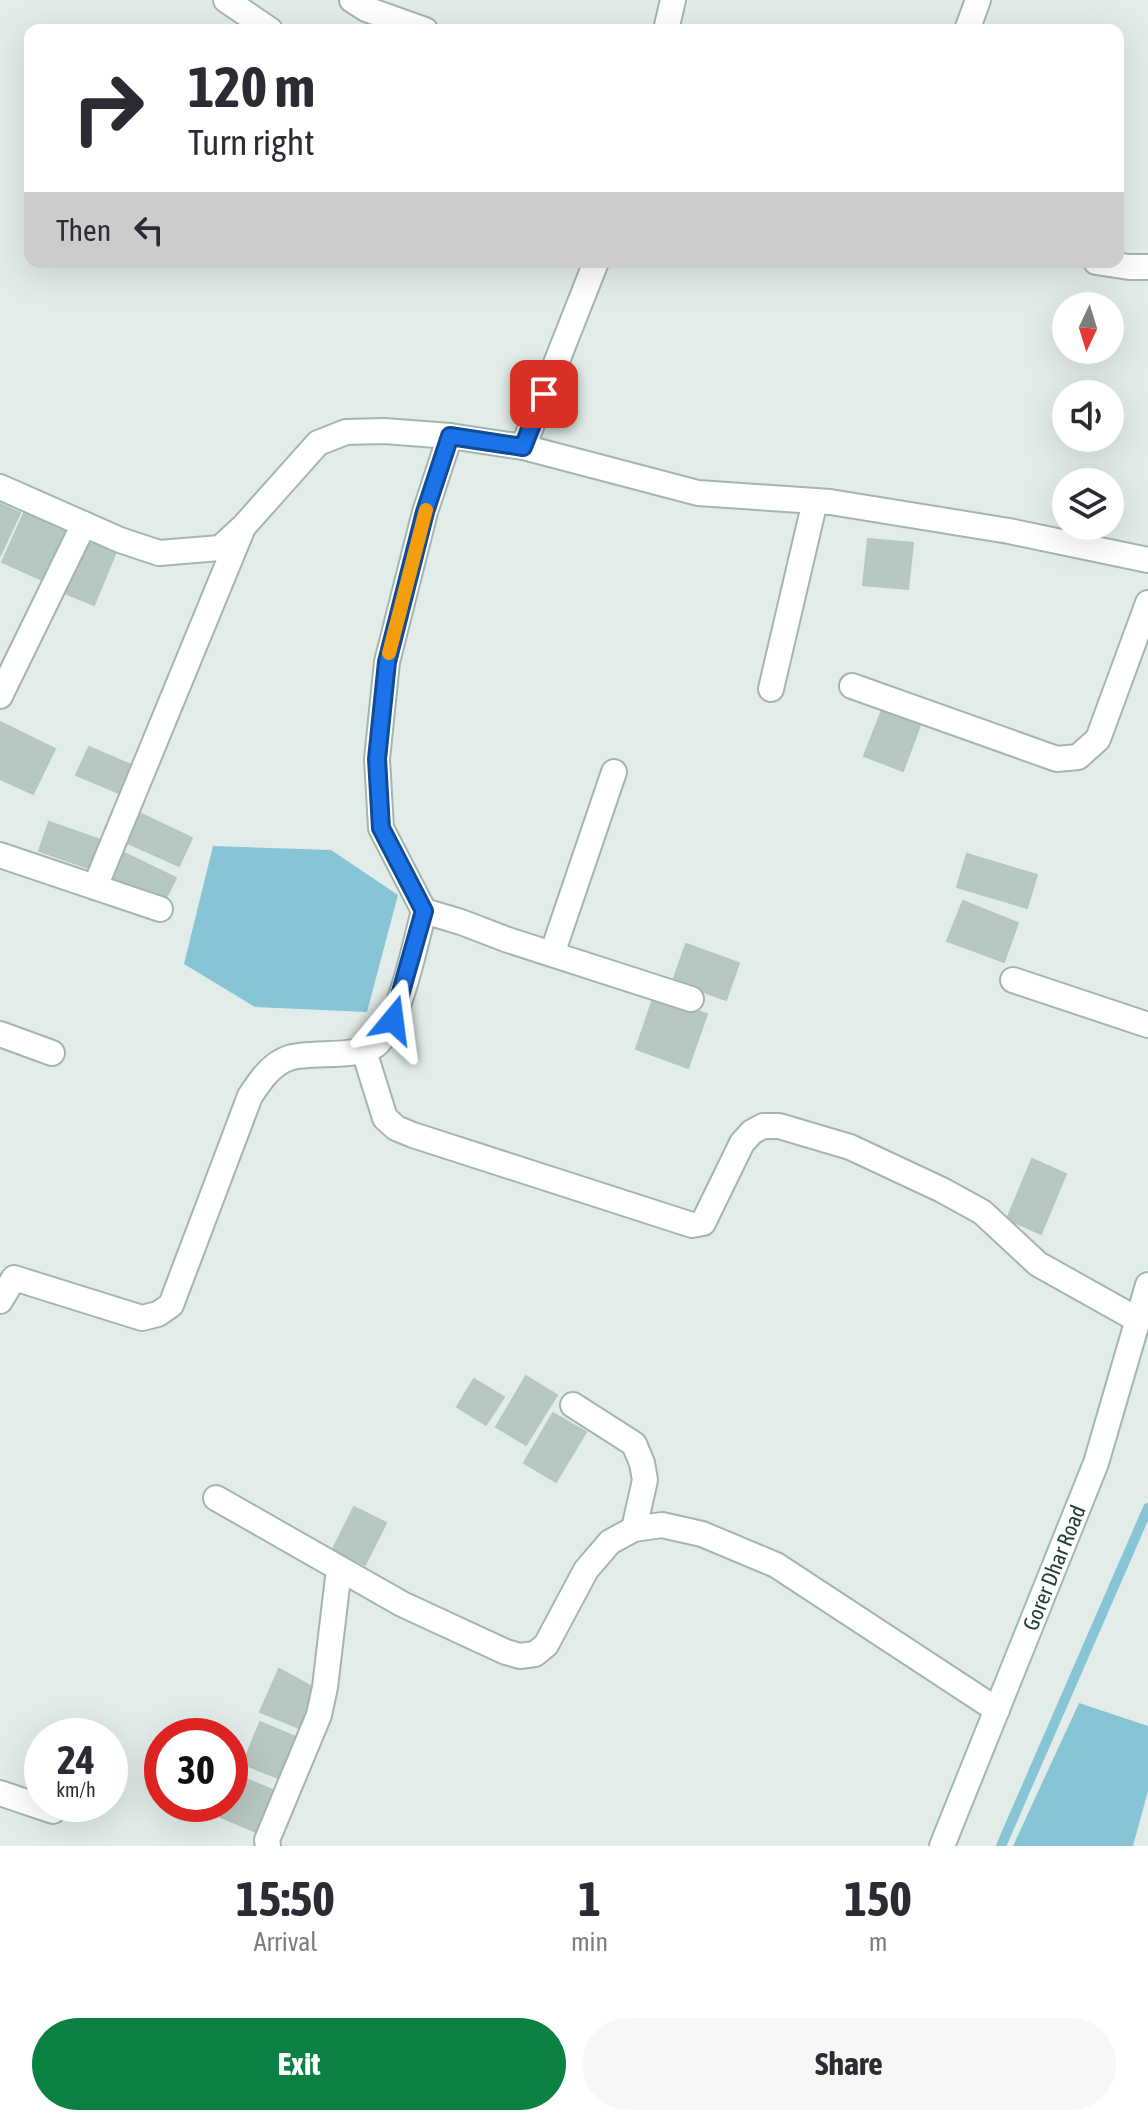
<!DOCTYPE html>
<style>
:root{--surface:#fff;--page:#f7f7f7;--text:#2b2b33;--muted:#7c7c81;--accent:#0b8043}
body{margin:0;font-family:"Asap Condensed",sans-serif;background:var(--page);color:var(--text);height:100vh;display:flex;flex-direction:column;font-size:30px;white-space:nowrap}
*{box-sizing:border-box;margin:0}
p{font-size:26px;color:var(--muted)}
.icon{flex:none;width:44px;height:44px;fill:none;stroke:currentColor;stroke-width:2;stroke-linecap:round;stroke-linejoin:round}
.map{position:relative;height:1846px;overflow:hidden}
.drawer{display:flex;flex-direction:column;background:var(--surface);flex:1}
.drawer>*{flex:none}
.guide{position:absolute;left:24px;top:24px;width:1100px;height:244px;border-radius:16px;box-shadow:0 8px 32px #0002;background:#fff;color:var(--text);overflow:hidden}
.needle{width:52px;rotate:184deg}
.buttons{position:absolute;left:1052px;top:292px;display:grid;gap:16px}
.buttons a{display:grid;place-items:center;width:72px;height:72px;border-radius:50%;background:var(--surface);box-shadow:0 8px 32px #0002;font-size:40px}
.speed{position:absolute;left:24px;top:1718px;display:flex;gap:16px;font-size:40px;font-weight:700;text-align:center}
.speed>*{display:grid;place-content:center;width:104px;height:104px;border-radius:50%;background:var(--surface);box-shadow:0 8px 32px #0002;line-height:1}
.speed small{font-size:20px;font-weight:400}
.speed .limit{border:12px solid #d22;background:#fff;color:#111}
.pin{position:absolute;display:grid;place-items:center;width:68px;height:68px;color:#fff;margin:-34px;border-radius:16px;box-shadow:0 4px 12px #0006}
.me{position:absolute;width:88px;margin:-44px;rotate:16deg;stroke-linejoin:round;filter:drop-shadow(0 0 6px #0008)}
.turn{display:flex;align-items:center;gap:28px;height:168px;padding:0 32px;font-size:36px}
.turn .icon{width:104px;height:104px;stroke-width:2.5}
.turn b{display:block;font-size:56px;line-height:68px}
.then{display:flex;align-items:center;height:76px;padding:0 32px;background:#0003;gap:16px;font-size:30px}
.eta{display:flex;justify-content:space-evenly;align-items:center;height:136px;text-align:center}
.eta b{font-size:48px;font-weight:700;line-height:56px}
.primary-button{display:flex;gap:16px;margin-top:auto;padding:16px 32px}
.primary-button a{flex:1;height:92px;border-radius:48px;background:var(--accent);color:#fff;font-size:32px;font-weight:700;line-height:92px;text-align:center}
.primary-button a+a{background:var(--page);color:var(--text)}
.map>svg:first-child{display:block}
.water{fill:#87c4d5}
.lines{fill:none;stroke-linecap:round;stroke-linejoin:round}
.stream{stroke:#87c4d5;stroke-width:10}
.building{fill:#b7c8c2;stroke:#b4c7c0;stroke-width:2}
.street-casing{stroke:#a4b5b1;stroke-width:28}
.secondary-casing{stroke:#9fb9b2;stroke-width:28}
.street{stroke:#fff;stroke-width:24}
.secondary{stroke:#fff;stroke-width:24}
.route-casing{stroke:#114b97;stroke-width:20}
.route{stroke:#1a73e8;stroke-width:14}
.slow{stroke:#f59e0b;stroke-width:14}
.labels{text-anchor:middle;stroke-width:6;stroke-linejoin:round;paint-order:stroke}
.street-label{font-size:22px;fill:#213f39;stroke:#f3f9f6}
</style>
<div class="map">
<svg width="1148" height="1846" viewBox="0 0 1148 1846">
<rect width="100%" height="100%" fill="#e2ede9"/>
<g class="water">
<polygon points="213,846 331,850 398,895 367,1012 255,1007 184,964"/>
<polygon points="1079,1703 1148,1726 1148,1791 1133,1846 1013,1846"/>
</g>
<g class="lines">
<polyline class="stream" points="1001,1846 1148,1508"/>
</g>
<g class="building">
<polygon points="0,504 20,513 0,556"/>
<polygon points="25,511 75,533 51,584 2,562"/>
<polygon points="84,539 116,552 94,605 62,592"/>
<polygon points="868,539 913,543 908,589 863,585"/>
<polygon points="884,705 922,720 903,771 864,756"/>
<polygon points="0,722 55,749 33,794 0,779"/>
<polygon points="89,747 138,768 126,796 76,775"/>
<polygon points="137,812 192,838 179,866 123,841"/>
<polygon points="49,822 101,840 91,869 39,851"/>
<polygon points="116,849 176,878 162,906 102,876"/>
<polygon points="967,854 1037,875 1027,908 957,887"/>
<polygon points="963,901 1018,923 1004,962 947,941"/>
<polygon points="686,944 739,963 726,1000 673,981"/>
<polygon points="654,996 707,1014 688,1068 636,1049"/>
<polygon points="1032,1159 1066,1174 1041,1234 1007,1219"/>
<polygon points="526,1376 557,1395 526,1445 496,1427"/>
<polygon points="474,1379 504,1397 486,1425 457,1407"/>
<polygon points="553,1413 586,1432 556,1482 524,1463"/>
<polygon points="354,1507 386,1523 365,1565 333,1549"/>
<polygon points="279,1669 318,1690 304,1730 260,1712"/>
<polygon points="260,1722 305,1741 288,1782 243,1764"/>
<polygon points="239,1776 280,1793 263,1835 221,1817 227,1804 230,1804 230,1797"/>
</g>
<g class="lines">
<g class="street-casing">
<g id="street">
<polyline points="226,0 270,30"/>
<polyline points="352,0 366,9 425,30"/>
<polyline points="666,30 673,0"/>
<polyline points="967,30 978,0"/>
<polyline points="1096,262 1129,267 1148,267"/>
<polyline points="523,447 596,262"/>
<polyline points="0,487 120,540 159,553 220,548 244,526 318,443 346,432 384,431 450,436 523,447 698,493 830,502 1009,531 1148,560"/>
<polyline points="852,686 1057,759 1078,757 1098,739 1148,603"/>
<polyline points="771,689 815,501"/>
<polyline points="0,696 84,524"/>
<polyline points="0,855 160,909"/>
<polyline points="95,887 242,530"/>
<polyline points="424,911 461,922 508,940 691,999"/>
<polyline points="552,954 614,772"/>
<polyline points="1013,980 1148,1025"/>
<polyline points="0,1034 52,1053"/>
<polyline points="364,1051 385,1118 396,1128 413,1135 692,1225 703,1223 742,1143 752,1132 763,1126 779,1126 850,1147 942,1190 982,1212 1038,1264 1138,1320"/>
<path d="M0,1301L14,1278L142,1318L158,1314L171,1305L250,1096C260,1081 271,1064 289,1058C310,1051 364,1059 378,1043C400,1020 415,944 424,911L381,828L377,759L387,662L425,512L450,436"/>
<polyline points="573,1405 634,1444 642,1463 645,1480 634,1529"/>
<polyline points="216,1498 402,1604 506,1652 520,1656 535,1654 546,1645 586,1570 610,1542 634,1529 662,1525 702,1534 776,1565 997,1710"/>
<polyline points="0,1793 53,1811"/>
<polyline points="268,1846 267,1840 319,1715 325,1687 339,1569"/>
</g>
</g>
<g class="secondary-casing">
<g id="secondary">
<path id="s1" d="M942,1846L1096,1463L1148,1285"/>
</g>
</g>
<use href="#street" class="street"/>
<use href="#secondary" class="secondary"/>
</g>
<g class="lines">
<g class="route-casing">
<polyline id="route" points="393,1020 424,911 381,828 377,759 387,662 425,512 450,436 523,447 544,394"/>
</g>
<use href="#route" class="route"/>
<polyline class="slow" points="389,653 426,510"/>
</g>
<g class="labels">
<g class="street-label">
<text dy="8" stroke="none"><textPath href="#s1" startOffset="300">Gorer Dhar Road</textPath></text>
</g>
</g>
</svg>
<div class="buttons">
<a><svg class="needle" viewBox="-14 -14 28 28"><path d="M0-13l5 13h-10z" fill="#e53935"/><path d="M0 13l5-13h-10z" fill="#7c7c81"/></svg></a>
<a><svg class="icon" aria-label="sound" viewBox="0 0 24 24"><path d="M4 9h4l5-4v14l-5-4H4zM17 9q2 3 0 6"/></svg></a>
<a><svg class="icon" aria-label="layers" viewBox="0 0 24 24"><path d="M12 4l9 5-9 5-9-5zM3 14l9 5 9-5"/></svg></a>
</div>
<div class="speed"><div>24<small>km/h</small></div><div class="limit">30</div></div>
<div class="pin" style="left:544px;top:394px;background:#d93025"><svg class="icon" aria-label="arrive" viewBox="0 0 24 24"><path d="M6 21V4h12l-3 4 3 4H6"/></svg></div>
<svg class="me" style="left:393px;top:1020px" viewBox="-20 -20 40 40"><path d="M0-17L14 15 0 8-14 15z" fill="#1a73e8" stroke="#fff" stroke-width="4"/></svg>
<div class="guide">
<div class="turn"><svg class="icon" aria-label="right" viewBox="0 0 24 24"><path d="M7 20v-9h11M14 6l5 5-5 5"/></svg><div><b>120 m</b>Turn right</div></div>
<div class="then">Then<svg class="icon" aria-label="left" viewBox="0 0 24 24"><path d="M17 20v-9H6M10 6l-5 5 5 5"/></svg></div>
</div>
</div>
<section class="drawer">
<div class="eta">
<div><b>15:50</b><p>Arrival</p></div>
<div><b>1</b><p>min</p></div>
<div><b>150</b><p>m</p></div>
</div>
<div class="primary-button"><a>Exit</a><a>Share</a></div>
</section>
